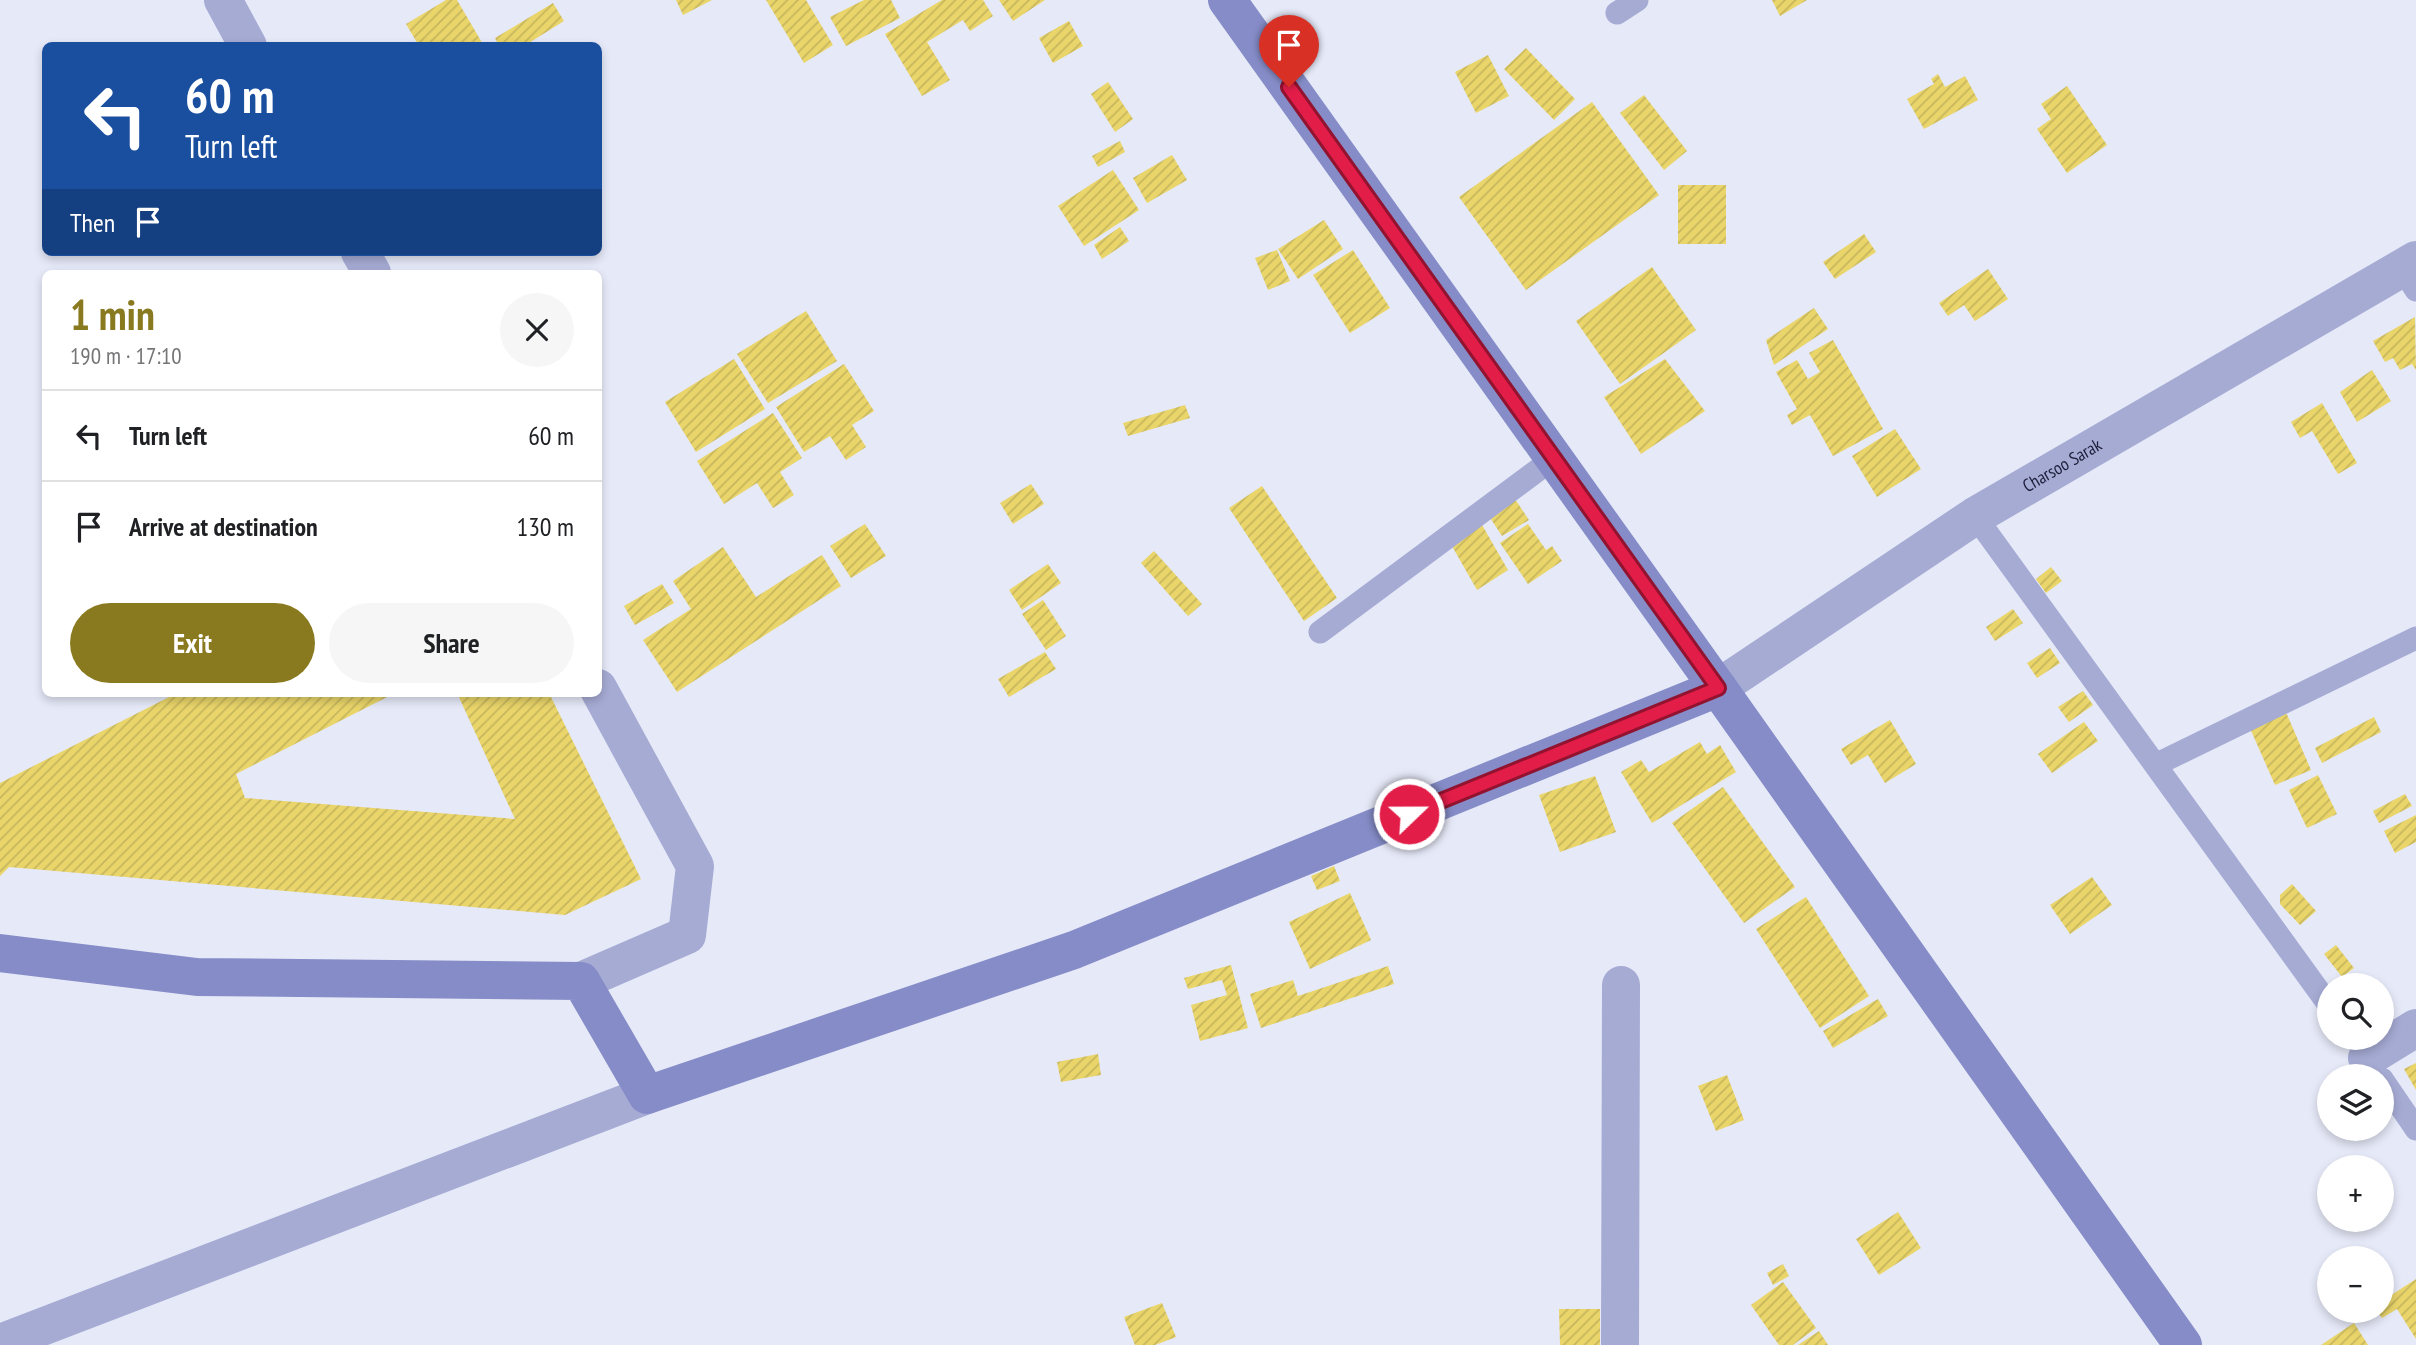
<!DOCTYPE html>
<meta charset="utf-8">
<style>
:root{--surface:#fff;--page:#f6f6f6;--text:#202124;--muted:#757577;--line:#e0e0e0;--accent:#8a7a1f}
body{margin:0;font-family:"PT Sans Narrow",sans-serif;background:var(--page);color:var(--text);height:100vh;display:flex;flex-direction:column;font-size:26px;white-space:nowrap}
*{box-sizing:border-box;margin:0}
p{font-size:23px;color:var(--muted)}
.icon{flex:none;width:38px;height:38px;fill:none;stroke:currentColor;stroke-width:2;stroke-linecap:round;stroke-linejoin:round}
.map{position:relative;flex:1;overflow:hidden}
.side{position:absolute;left:42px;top:270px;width:560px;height:427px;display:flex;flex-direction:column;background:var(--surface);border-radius:10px;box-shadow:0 4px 10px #0003}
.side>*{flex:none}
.banner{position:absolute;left:42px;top:42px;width:560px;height:214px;border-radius:10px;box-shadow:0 4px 10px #0003;background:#1a4fa0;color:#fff;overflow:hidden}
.fabs{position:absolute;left:2317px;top:973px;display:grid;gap:14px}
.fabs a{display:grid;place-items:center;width:77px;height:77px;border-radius:50%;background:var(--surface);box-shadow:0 4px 10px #0003;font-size:35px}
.pin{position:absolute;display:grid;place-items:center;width:60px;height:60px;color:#fff;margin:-72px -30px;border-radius:50% 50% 50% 0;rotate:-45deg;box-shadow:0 0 7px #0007}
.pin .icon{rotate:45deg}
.me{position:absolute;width:77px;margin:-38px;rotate:68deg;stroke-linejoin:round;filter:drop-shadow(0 0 5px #0008)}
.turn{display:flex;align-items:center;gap:24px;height:147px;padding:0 28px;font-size:32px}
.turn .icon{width:91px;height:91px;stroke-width:2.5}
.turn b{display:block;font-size:49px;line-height:60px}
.then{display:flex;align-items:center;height:66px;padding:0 28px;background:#0003;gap:14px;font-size:26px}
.round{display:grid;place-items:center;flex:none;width:74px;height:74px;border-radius:37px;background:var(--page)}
.head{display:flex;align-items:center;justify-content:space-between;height:119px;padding:0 28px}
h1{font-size:42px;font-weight:800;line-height:52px;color:var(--accent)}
.cta{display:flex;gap:14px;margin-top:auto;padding:14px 28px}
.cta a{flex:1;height:80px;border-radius:42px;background:var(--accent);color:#fff;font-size:28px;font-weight:800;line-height:80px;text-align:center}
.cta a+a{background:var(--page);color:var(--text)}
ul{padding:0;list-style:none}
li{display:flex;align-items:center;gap:21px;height:91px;padding:0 28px;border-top:2px solid var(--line)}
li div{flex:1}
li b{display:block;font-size:26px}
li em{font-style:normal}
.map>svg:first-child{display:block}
.building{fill:url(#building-hatch)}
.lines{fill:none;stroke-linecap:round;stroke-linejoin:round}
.service{stroke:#a6abd4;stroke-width:23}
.minor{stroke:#a6abd4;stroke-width:38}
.tertiary{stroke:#a6abd4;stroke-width:38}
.secondary{stroke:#858cc7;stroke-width:38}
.route-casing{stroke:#92132f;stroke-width:18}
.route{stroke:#e11d48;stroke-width:12}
.labels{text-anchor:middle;stroke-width:5;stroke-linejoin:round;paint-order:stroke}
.street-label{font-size:18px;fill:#1b1d38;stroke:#f7f7f7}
</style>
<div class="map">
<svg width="2416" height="1345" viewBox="0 0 2416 1345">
<defs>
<pattern id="building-hatch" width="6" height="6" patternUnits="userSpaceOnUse" patternTransform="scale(1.75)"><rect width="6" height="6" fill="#e9d56a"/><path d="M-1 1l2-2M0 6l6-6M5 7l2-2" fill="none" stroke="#c7b65d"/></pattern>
</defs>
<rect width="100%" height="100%" fill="#e6e9f8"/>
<g class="building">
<polygon points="446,0 457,0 484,46 419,46 406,24"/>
<polygon points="676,0 712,0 683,15"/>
<polygon points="766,0 806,0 833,45 804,63"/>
<polygon points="864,0 891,0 900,18 846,46 830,17"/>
<polygon points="942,0 983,0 993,16 970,31 963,20 927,42 950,80 922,96 885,34"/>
<polygon points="999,0 1045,0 1013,21"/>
<polygon points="1772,0 1807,0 1780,16"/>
<polygon points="553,3 564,21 524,46 499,46 495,38"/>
<polygon points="1069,21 1083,46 1053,63 1039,38"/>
<polygon points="1526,48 1575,99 1554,120 1504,69"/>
<polygon points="1488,55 1509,96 1476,113 1455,72"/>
<polygon points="1938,74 1945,87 1965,76 1978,100 1924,129 1907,99 1934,84 1931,79"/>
<polygon points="1108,82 1133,119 1115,132 1091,94"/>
<polygon points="2067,86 2107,145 2067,173 2037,129 2051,119 2041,104"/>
<polygon points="1644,95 1687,151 1664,170 1620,113"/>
<polygon points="1592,102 1659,195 1526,290 1459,197"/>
<polygon points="1120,141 1125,152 1098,167 1092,156"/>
<polygon points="1172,155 1187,180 1147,203 1133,178"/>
<polygon points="1113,170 1139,210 1084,246 1058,206"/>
<rect x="1678" y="185" width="48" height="59"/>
<polygon points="1324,220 1343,249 1298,279 1278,249"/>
<polygon points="1120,227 1129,241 1102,259 1094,245"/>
<polygon points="1864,234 1876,252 1835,279 1823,262"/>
<polygon points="1277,250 1290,281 1268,290 1255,258"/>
<polygon points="1353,250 1390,308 1350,333 1313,275"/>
<polygon points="1652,267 1696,330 1620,384 1576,321"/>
<polygon points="1988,269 2008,299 1975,321 1964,305 1948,316 1939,303"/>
<polygon points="1814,308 1828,329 1774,365 1766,340"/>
<polygon points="806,311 837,361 768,403 737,354"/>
<polygon points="2415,317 2416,370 2412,364 2400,370 2393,358 2385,362 2373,341"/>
<polygon points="1833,340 1883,429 1833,456 1810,415 1792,425 1787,415 1797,409 1776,372 1797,360 1808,379 1820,372 1809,353"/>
<polygon points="734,359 765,409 696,452 665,402"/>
<polygon points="1665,359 1705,411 1641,454 1604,397"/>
<polygon points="844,364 874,411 852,425 866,447 846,460 830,436 804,452 776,407"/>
<polygon points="2372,370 2391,401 2357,422 2340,392"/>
<polygon points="2322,403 2357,463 2338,474 2312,431 2300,438 2291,422"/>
<polygon points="1185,405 1190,418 1128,436 1123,423"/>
<polygon points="773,413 802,458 780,472 794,495 773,508 757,483 724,504 697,461"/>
<polygon points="1895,429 1921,469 1877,497 1852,456"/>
<polygon points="1031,484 1044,504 1013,524 1000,503"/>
<polygon points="1262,486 1337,598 1304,621 1229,508"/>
<polygon points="1511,493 1529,520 1502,536 1485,510"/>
<polygon points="1478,518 1508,570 1477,590 1448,539"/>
<polygon points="865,524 886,556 851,578 830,546"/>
<polygon points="1528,524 1546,550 1552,546 1562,561 1528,584 1500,543"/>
<polygon points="723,547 756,597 822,555 841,586 677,692 643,640 691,609 673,581"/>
<polygon points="1154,551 1202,604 1188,616 1141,563"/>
<polygon points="1048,564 1061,583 1022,610 1009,590"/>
<polygon points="2051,567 2062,581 2046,593 2036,579"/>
<polygon points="662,584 674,603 635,625 624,606"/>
<polygon points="1043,600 1066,636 1046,650 1022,614"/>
<polygon points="2013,609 2023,623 1995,641 1986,627"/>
<polygon points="2050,648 2060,663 2037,678 2027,663"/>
<polygon points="1045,652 1056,669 1009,697 998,679"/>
<polygon points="2083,691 2093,705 2069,722 2058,707"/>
<polygon points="177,693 395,693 236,774 245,798 515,819 457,693 549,693 641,879 565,915 9,867 0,876 0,783"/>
<polygon points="2285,710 2311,770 2275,785 2249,726"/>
<polygon points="2374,717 2381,732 2322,763 2315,748"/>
<polygon points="1890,720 1916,764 1885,783 1868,755 1851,765 1841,749"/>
<polygon points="2084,722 2098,741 2052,773 2038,754"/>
<polygon points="1700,742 1707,754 1720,745 1736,772 1652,823 1621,772 1641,760 1649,772"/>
<polygon points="2318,775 2337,814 2307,828 2289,790"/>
<polygon points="1595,776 1616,832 1560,852 1539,795"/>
<polygon points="1723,787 1795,887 1744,923 1672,823"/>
<polygon points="2405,794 2412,806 2379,823 2373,811"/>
<polygon points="2416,815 2416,842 2395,853 2384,831"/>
<polygon points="1334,866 1340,881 1317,890 1311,876"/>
<polygon points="2092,877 2112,905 2070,934 2050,905"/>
<polygon points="2292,884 2316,911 2300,925 2280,904 2280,895"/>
<polygon points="1350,893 1371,940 1310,969 1289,922"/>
<polygon points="1806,897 1869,996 1820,1028 1756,929"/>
<polygon points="2336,945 2354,968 2342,977 2324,954"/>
<polygon points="1231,965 1248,1028 1200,1041 1191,1005 1227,995 1222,980 1188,989 1184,978"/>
<polygon points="1388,966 1394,984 1261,1028 1250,994 1293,980 1298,996"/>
<polygon points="1878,999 1888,1016 1833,1048 1823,1031"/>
<polygon points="1098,1054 1101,1075 1061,1082 1057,1062"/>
<polygon points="2416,1063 2416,1090 2404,1069"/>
<polygon points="1727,1075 1744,1120 1716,1131 1698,1086"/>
<polygon points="1898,1212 1921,1248 1879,1275 1856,1239"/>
<polygon points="1783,1264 1789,1276 1773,1285 1767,1273"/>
<polygon points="2416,1279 2416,1339 2397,1309 2382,1318 2377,1311 2382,1311 2382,1301"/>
<polygon points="1783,1282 1816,1328 1793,1345 1779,1345 1751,1305"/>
<polygon points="1162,1303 1176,1337 1155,1345 1135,1345 1124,1317"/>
<polygon points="1559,1309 1600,1309 1600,1345 1560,1345"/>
<polygon points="2354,1323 2368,1345 2321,1345"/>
<polygon points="1819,1331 1828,1345 1798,1345"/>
</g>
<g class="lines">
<g class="service">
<polyline points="1617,13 1637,0"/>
<polyline points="2402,268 2416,290"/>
<polyline points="1975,516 2329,1005"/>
<polyline points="1320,632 1554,458"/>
<polyline points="2157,764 2416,638"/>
<polyline points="2382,1079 2416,1129"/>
</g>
<g class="minor">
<polyline points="223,0 248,46"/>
<polyline points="360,252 372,273"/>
<polyline points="581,981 687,935 695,866 598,688"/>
<polyline points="2367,1058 2416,1028"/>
<polyline points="1620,1345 1621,985"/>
</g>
<g class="tertiary">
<path id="s1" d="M1718,688L1975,516L2416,260"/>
<polyline points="0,1343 647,1095"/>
</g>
<g class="secondary">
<polyline points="1718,688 2183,1345"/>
<polyline points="0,953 197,977 581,981 647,1095 1074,950 1718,688 1227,0"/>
</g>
</g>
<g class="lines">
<g class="route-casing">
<polyline id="route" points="1289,87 1718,688 1409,814"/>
</g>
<use href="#route" class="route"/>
</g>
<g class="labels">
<g class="street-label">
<text dy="6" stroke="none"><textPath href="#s1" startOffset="410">Charsoo Sarak</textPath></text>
</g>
</g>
</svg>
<div class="fabs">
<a><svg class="icon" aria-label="search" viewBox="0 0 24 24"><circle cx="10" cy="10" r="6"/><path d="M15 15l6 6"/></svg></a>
<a><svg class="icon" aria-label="layers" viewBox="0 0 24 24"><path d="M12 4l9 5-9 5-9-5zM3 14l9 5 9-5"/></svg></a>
<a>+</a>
<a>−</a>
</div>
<div class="pin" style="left:1289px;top:87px;background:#d93025"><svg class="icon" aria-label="arrive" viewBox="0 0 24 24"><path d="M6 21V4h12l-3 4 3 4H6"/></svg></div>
<svg class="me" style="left:1409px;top:814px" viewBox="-20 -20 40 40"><circle r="17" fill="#e11d48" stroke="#fff" stroke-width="3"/><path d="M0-11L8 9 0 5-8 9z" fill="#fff"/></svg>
<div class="banner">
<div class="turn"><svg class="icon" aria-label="left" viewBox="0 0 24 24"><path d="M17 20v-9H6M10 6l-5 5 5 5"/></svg><div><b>60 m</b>Turn left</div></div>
<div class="then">Then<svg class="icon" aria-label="arrive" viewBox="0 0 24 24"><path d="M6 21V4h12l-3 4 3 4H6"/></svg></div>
</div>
<section class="side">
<div class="head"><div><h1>1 min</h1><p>190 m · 17:10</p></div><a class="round"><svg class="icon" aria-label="close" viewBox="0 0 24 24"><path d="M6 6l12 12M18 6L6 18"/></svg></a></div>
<ul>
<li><svg class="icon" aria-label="left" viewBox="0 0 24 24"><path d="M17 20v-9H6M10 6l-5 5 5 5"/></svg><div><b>Turn left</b></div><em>60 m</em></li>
<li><svg class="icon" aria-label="arrive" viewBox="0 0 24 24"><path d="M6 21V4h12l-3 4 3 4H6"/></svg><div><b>Arrive at destination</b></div><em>130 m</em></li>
</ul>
<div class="cta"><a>Exit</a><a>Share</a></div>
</section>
</div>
